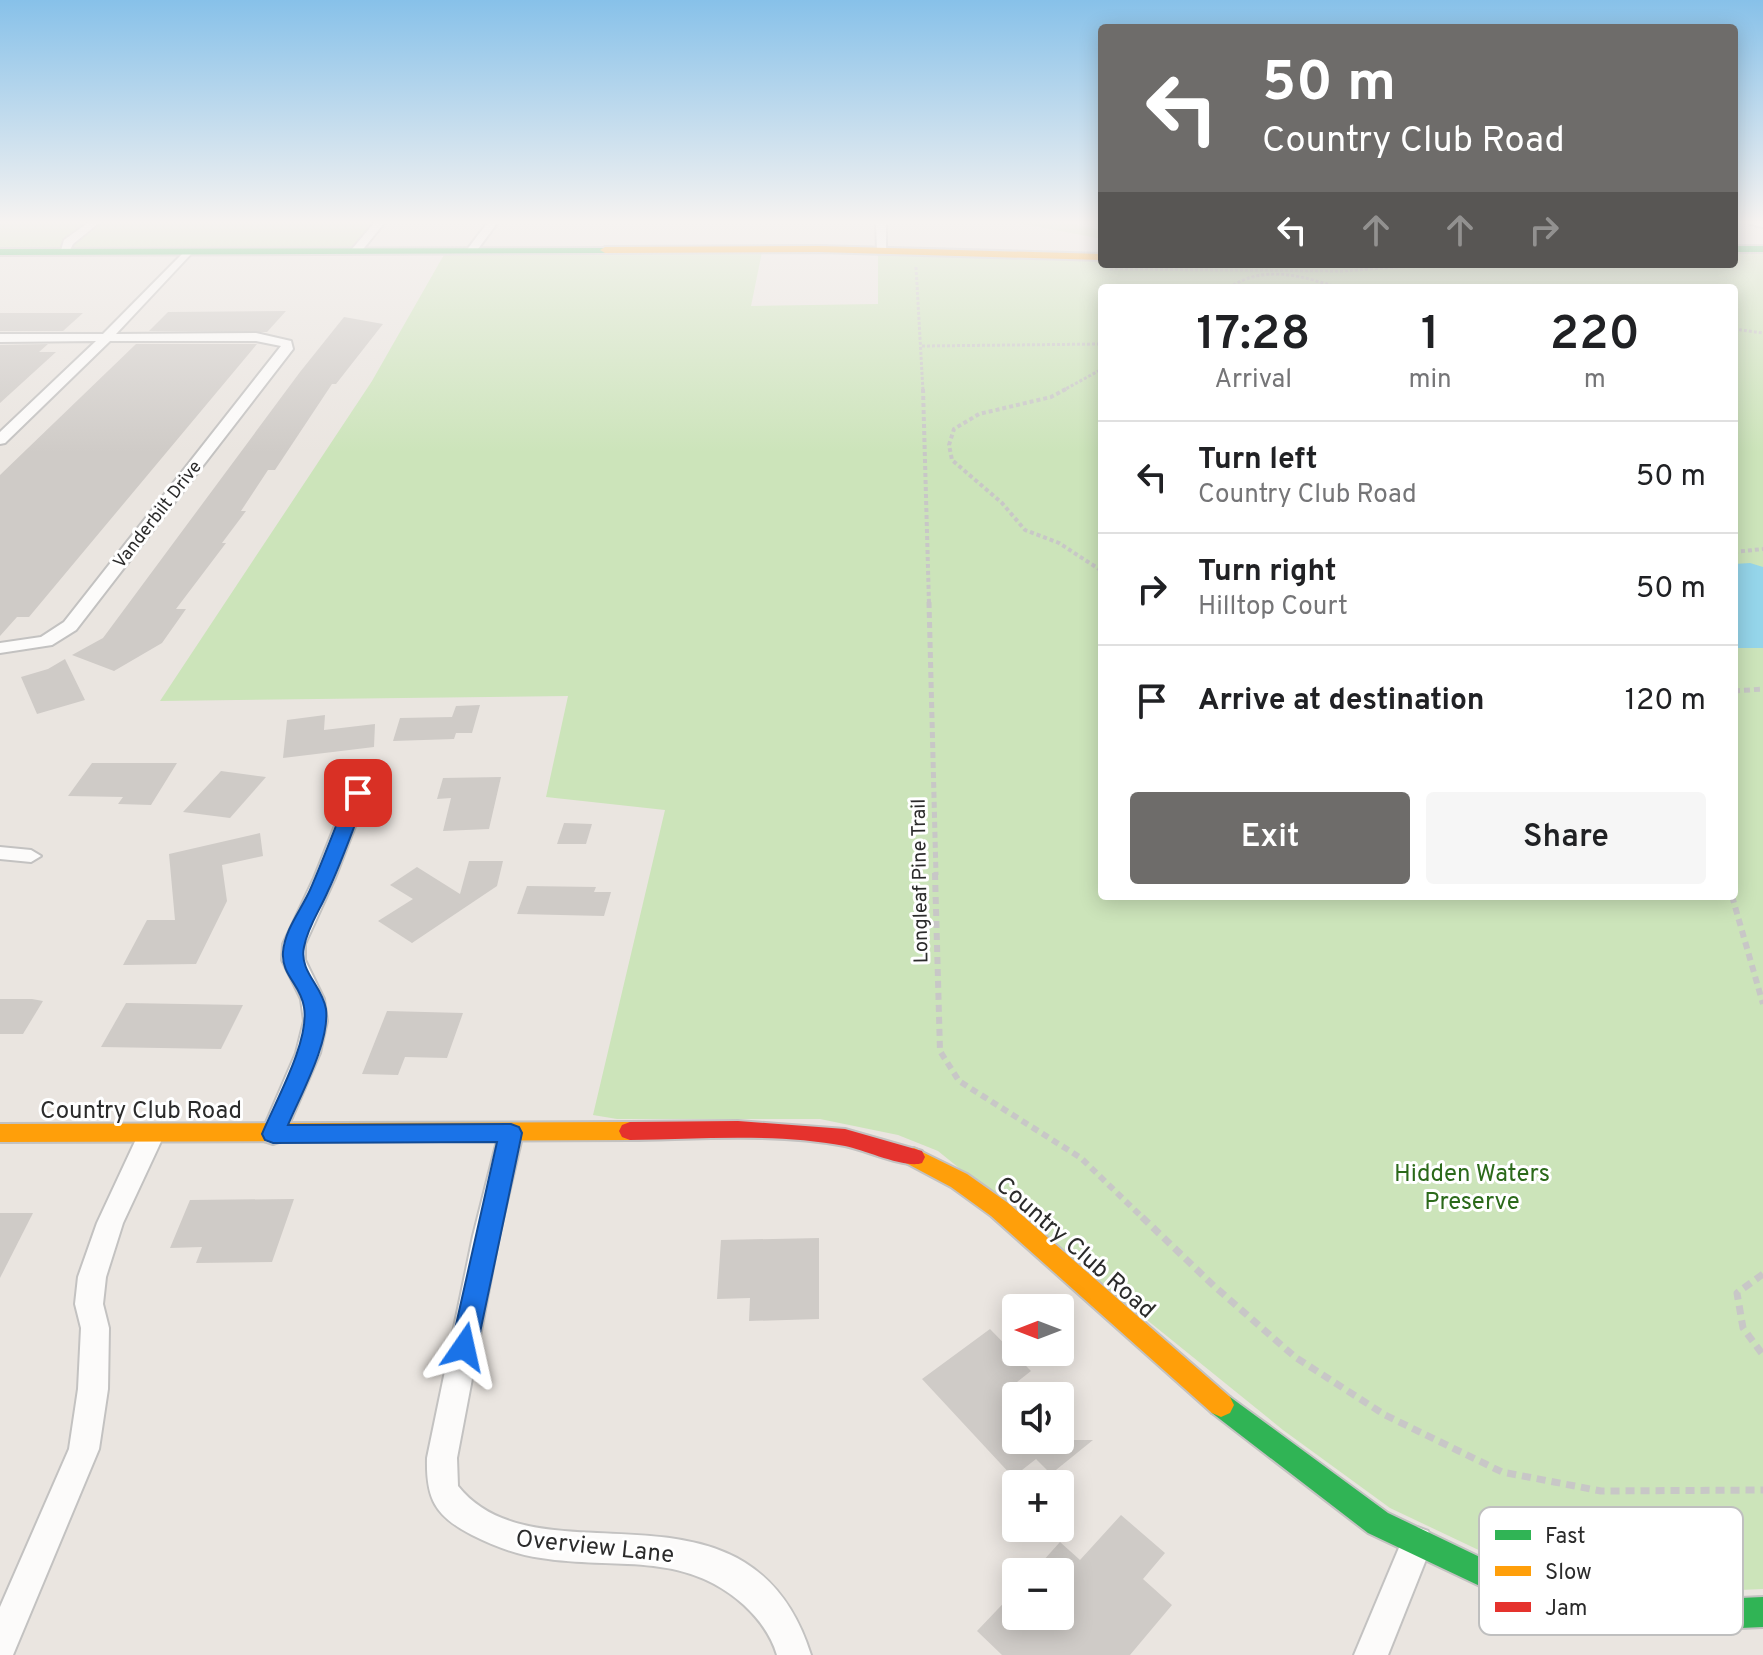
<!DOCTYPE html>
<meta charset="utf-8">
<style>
:root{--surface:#fff;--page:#f6f6f6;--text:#202124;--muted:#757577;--line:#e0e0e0;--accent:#6e6c6a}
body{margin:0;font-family:Overpass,sans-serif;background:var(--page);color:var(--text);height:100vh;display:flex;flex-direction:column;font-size:30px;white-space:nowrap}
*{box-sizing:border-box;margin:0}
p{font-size:26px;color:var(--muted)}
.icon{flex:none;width:44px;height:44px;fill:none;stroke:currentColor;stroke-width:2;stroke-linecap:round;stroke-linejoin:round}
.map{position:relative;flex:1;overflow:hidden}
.sheet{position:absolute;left:1098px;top:284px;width:640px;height:616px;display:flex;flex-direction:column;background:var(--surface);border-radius:8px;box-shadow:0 4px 20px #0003}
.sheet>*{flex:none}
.hud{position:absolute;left:1098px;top:24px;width:640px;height:244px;border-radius:8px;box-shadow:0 4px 20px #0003;background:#6e6c6a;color:#fff;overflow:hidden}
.needle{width:52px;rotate:270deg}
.fabs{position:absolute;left:1002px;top:1294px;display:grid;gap:16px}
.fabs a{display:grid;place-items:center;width:72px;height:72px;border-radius:8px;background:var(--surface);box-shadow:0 4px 20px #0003;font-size:40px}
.pin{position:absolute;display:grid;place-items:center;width:68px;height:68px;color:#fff;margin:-34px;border-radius:16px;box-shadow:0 4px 12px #0006}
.me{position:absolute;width:88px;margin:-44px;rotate:11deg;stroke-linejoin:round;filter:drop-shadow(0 0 6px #0008)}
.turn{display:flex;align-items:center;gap:28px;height:168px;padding:0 32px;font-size:36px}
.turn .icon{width:104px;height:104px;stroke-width:2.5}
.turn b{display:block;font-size:56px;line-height:68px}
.lanes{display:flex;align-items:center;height:76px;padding:0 32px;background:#0003;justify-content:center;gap:40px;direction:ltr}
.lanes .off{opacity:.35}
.eta{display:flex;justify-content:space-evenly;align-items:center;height:136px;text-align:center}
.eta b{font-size:48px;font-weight:600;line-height:56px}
.cta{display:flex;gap:16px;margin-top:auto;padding:16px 32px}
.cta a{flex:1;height:92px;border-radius:8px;background:var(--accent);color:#fff;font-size:32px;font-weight:600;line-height:92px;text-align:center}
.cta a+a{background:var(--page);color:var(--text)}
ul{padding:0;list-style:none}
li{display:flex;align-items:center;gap:24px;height:112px;padding:0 32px;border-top:2px solid var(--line)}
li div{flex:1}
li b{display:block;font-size:30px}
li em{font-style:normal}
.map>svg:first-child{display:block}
.green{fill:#cce4ba;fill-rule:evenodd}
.water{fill:#95d5ea}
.building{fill:#cfcbc7}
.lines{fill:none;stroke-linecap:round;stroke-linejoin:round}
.street-casing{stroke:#c3c2c1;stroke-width:4}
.fast-casing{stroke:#c3c2c1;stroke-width:4}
.slow-casing{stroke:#c3c2c1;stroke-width:4}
.jam-casing{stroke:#c3c2c1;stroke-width:4}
.path-far4{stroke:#c8c7c7;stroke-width:3;stroke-dasharray:3 2;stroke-linecap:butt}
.path-far3{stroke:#c8c7c7;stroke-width:4;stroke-dasharray:4 3;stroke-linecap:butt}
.path-far2{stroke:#c8c7c7;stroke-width:5;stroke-dasharray:6 4;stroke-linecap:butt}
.path-far1{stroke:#c8c7c7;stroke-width:6;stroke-dasharray:7 5;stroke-linecap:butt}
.path{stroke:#c8c7c7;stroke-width:7;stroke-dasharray:9 6;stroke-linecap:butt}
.street{fill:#fcfbfa;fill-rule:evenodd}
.fast{fill:#30b455;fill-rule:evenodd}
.slow{fill:#ff9f0a;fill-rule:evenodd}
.jam{fill:#e5322d;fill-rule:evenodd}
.route{fill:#1a73e8;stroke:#114b97;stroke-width:2}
.labels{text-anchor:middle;stroke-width:6;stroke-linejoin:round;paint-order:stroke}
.far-street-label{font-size:18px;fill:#2b2b2b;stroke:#fff}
.street-label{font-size:20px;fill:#2b2b2b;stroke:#fff}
.near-street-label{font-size:24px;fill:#2b2b2b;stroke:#fff}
.near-park-label{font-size:24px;fill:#2b691a;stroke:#fff}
.key{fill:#fff;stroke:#bfbfbf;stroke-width:2}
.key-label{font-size:22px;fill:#2b2b2b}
</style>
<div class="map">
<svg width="1763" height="1655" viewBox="0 0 1763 1655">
<rect width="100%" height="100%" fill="#eae5e0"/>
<g class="green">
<polygon points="0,222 380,222 360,249 0,250"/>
<polygon points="1013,222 1063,222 1102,230 1102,239"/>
<path d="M1734,251H1763V1589L1643,1594L1592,1586L1487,1554L1390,1508L1283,1430L938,1151L898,1135L820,1119H617L593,1115L665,810L546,797L568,696L160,701L372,381L445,253L762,252L751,306L878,304V252L1102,260V264H1734ZM1102,288H1734V896H1102Z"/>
</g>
<polygon class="water" points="1750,563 1763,567 1763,648 1734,648 1734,564"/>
<g class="building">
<polygon points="286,311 267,332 149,331 168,312"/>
<polygon points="0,313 83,313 63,331 0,331"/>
<polygon points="344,317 383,324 336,384 332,384 275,470 268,470 241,511 246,511 222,543 226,543 176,609 186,609 162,643 114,671 72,655 103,638 300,372"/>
<polygon points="48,344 39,352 56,352 0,403 0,345"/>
<polygon points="136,344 257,344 29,617 17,617 0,636 0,475"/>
<polygon points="65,659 85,700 37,714 21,677 48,669"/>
<polygon points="480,705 472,733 456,733 454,739 393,741 400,718 452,717 456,706"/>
<polygon points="325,715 324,730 375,724 374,747 283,758 287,720"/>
<polygon points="92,763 177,763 151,805 118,804 123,797 68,796"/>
<polygon points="221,771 266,777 230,818 183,812"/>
<polygon points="501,777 489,829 443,831 451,798 437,799 443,778"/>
<polygon points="564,823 592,824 586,844 557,844"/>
<polygon points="260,833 263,856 222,865 227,901 196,964 123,965 147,920 175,920 169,854"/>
<polygon points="469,861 503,861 497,886 412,943 378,921 413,899 390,885 417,867 460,894"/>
<polygon points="527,886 596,887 594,892 611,892 604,916 517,914"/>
<polygon points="0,999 32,999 43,1001 23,1034 0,1034"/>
<polygon points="126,1003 243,1005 221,1049 101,1047"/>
<polygon points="387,1011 463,1013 447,1058 405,1057 398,1075 362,1074"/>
<polygon points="294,1199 272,1262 196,1263 202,1247 170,1248 190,1200"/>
<polygon points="0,1213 33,1213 0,1278"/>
<polygon points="819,1238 819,1319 749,1321 750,1298 717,1299 721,1240"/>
<polygon points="990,1329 1031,1371 1017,1382 1031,1396 1016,1396 1016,1440 1093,1440 1051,1474 1036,1459 1013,1477 922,1379"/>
<polygon points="1121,1515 1165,1553 1143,1579 1172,1605 1130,1655 1002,1655 977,1631 1016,1590 1016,1616 1060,1616 1060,1572 1033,1572 1060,1542 1080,1560"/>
</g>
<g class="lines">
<g class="street-casing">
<g id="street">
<polygon points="89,222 100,222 73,244 68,254 60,254 64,240"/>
<polygon points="375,222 385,222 360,253 352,253 352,249"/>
<polygon points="488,222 498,222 475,253 467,253 466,251"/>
<polygon points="876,222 886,222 886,252 877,250"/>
<polygon points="1749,222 1763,222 1763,227 1750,224"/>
<polygon points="187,249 191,250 191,254 116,334 256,333 291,341 293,349 76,630 52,645 0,653 0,643 41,637 64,622 281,346 256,341 110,341 5,443 0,444 0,432 96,341 0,342 0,334 103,334"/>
<polygon points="358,787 368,793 335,878 305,944 305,960 324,999 327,1021 320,1053 285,1134 282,1141 273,1144 264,1141 261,1134 296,1053 304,1021 301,999 282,960 283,944 314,878 348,793"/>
<polygon points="0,847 31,850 41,856 31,862 0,859"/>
<path d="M511,1123L520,1126L523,1133L499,1236L457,1458L458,1486C539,1588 749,1459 811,1655H777C771,1635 759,1619 744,1605C683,1550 615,1570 541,1558C517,1555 494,1546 472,1535C435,1516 426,1499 427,1458L473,1236L499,1133L502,1126Z"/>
<polygon points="151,1125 160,1128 164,1135 123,1223 106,1277 103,1304 109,1328 108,1389 99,1449 13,1655 0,1655 0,1607 69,1449 78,1389 81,1328 75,1304 78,1277 97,1223 138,1135 142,1128"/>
<polygon points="1417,1527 1428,1531 1433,1542 1388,1655 1354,1655 1406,1531"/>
</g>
</g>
<g class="fast-casing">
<g id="fast">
<rect x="1734" y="246" width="29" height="6"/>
<polygon points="608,248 608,252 605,253 0,255 0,249"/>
<polygon points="1221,1393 1230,1397 1388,1513 1486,1560 1593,1592 1649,1602 1763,1597 1763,1627 1649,1632 1593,1622 1482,1587 1368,1533 1212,1413 1208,1405 1212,1397"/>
</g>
</g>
<g class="slow-casing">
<g id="slow">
<polygon points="819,246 1102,254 1102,260 819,252 605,253 600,250 605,247"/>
<polygon points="630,1122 638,1125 641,1131 638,1137 630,1140 0,1142 0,1124"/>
<polygon points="914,1148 967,1174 1008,1203 1230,1397 1234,1405 1230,1413 1221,1417 1212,1413 991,1216 951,1187 906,1163 903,1157 906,1151"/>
</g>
</g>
<g class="jam-casing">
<path id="jam" d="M738,1121L845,1129L922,1151L925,1157L922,1163C906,1169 865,1150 845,1146C775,1133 701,1139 630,1140L622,1137L619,1131L622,1125L630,1122Z"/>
</g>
<g class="path-far4">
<polyline points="916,267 923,391"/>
<polyline points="1110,269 1343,271 1440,264"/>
<path d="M1229,288C1263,264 1303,276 1339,288"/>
<polyline points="1734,329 1763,333"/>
<polyline points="922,346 1102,344"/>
<polyline points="1062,391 1102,369"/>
</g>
<g class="path-far3">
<polyline points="923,389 929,604"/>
<polyline points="1066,389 1051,397 979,414 954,429 949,445 952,460 1002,503 1025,530 1059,543 1102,571"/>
<polyline points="1734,552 1763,549"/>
</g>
<g class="path-far2">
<polyline points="929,602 936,875"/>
<polyline points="1734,691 1763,689"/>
</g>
<g class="path-far1">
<polyline points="935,873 940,1051 959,1081 1081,1158 1144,1219"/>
<polyline points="1732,896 1763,1004"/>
</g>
<g class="path">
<polyline points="1142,1217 1214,1286 1295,1357 1385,1415 1502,1472 1601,1491 1763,1490"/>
<polyline points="1763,1274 1737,1293 1743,1328 1763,1355"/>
</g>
<use href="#street" class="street"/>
<use href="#fast" class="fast"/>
<use href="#slow" class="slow"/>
<use href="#jam" class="jam"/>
</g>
<linearGradient id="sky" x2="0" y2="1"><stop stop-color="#87c1e9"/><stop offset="0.49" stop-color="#f6f3f1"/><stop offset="1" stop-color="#f6f3f1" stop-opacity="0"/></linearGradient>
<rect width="1763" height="453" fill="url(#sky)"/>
<path class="route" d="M358,788L367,793C354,826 343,859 328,891C320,910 308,926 304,947C299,972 322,985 326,1009C330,1042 301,1094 288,1125L511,1124L519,1127L522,1133L477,1347L473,1355L464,1359L455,1355L451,1347L497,1142L273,1143L265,1140L262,1134C275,1102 310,1041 304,1007C301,985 281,975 283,952C285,929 301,910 310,890C324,858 336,825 349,793Z"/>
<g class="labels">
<g class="far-street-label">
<text transform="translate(157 514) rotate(-52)" y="6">Vanderbilt Drive</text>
</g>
<g class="street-label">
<text transform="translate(919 881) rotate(-91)" y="7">Longleaf Pine Trail</text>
</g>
<g class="near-street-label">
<text x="141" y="1118">Country Club Road</text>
<text transform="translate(1076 1247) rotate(41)" y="8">Country Club Road</text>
<text transform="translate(595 1546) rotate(6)" y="8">Overview Lane</text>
</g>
<g class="near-park-label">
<text x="1472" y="1181">Hidden Waters<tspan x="1472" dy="28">Preserve</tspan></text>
</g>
</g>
<rect x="1479" y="1507" width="264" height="128" rx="12" class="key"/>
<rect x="1495" y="1530" width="36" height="10" fill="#30b455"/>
<rect x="1495" y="1566" width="36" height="10" fill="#ff9f0a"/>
<rect x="1495" y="1602" width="36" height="10" fill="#e5322d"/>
<g class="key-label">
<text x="1545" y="1543">Fast</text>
<text x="1545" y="1579">Slow</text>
<text x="1545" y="1615">Jam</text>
</g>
</svg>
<div class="fabs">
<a><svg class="needle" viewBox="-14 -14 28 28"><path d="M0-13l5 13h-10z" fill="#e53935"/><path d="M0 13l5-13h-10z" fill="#757577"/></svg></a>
<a><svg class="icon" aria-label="sound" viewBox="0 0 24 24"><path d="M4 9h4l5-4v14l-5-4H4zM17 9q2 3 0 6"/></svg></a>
<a>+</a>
<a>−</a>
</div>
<div class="pin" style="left:358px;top:793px;background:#d93025"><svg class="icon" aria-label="arrive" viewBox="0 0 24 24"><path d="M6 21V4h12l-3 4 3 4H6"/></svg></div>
<svg class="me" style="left:464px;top:1347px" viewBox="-20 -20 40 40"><path d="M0-17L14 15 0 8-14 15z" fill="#1a73e8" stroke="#fff" stroke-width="4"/></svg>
<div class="hud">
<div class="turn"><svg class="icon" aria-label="left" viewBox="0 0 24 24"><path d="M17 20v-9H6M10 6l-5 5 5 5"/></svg><div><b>50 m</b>Country Club Road</div></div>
<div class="lanes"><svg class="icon" aria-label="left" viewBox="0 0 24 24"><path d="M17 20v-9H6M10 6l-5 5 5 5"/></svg><svg class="icon off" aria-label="ahead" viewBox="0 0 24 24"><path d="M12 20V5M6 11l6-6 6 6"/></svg><svg class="icon off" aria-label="ahead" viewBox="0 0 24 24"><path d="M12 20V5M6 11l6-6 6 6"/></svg><svg class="icon off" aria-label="right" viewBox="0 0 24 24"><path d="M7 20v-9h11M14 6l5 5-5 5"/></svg></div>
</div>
<section class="sheet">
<div class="eta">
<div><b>17:28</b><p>Arrival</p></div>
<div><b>1</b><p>min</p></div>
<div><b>220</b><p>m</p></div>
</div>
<ul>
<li><svg class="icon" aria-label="left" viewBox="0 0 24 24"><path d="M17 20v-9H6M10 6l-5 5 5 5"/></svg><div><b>Turn left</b><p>Country Club Road</p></div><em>50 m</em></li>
<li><svg class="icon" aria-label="right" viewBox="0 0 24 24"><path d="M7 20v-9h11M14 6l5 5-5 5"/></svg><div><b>Turn right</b><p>Hilltop Court</p></div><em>50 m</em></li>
<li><svg class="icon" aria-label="arrive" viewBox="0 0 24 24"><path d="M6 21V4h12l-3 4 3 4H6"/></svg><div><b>Arrive at destination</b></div><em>120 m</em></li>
</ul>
<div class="cta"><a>Exit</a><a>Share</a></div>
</section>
</div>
